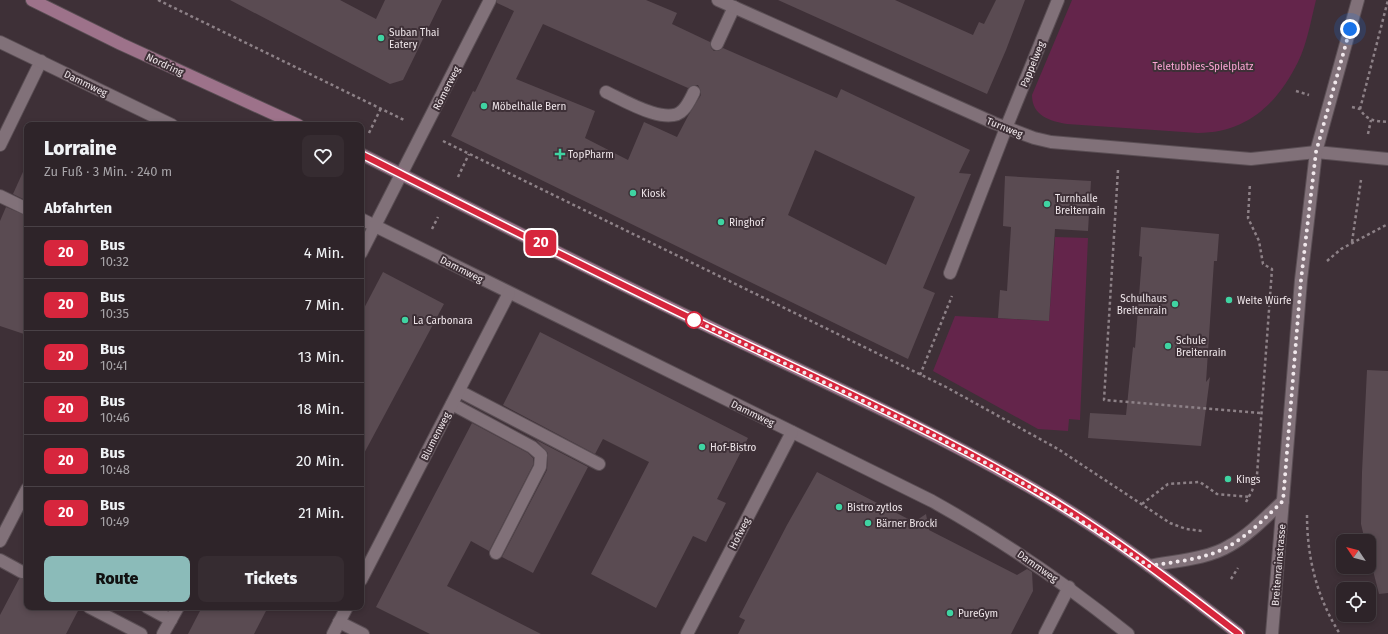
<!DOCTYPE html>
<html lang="de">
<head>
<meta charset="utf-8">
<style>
  :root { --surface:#2e2429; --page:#362c31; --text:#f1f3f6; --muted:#a7a4a8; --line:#494146; --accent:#8bbbb9 }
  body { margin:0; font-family:"Fira Sans",sans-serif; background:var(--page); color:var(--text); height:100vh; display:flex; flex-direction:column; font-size:15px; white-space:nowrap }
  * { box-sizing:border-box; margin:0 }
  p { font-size:13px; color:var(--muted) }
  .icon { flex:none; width:22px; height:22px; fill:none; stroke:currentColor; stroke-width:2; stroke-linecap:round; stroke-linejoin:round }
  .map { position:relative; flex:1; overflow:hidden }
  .details { position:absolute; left:24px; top:122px; width:340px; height:488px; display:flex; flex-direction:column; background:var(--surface); border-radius:8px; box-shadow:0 2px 6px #0003,0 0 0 1px var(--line) }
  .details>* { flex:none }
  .badge { padding:0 8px; border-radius:6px; font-size:14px; line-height:26px }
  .needle { width:26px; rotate:305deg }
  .buttons { position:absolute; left:1336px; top:534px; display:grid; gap:8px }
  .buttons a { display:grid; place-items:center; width:40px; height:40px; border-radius:8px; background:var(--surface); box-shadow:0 2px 6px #0003,0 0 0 1px var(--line); font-size:20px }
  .you { position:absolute; width:20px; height:20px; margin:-10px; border:3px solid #fff; border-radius:50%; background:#1a73e8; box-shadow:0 0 0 6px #1a73e833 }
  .map>.badge { position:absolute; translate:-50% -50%; box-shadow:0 0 0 2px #fff }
  h2 { padding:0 20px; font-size:15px; line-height:36px }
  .round { display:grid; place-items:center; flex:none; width:42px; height:42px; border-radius:8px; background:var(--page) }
  .head { display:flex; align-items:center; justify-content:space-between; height:68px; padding:0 20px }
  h1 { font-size:19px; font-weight:800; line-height:30px }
  .cta { display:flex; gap:8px; margin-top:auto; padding:8px 20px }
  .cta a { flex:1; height:46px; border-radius:8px; background:var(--accent); color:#111; font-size:16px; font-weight:800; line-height:46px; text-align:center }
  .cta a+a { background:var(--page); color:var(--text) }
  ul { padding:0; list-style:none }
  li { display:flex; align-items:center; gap:12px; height:52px; padding:0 20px; border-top:1px solid var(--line) }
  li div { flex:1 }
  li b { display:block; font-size:15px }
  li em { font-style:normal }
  li .badge { min-width:44px; font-weight:700; text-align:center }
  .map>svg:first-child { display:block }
  .green { fill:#64254b }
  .building { fill:#5a4b52; fill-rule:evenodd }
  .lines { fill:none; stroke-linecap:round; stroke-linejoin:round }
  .lane-casing { stroke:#5a4e54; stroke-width:14 }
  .street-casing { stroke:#5a4e54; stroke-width:14 }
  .secondary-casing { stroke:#5a4e54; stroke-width:14 }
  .path { stroke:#8d8187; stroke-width:2.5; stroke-dasharray:3 3; stroke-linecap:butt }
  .lane { stroke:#817179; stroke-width:12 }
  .street { stroke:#817179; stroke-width:12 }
  .secondary { stroke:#9d728a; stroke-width:12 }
  .line-casing { stroke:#fff; stroke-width:9 }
  .line { stroke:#d7263d; stroke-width:6 }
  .walk { stroke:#f0e7eb; stroke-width:4; stroke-dasharray:0 7.2 }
  .poi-dot { fill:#3fd4a2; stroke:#3e3037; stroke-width:1.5 }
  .stop-dot { fill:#fff; stroke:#d7263d; stroke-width:2 }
  .labels { text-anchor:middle; stroke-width:4; stroke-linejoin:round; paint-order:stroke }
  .poi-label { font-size:10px; fill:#f0e7eb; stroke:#3e3037; text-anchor:start }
  .street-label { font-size:10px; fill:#f0e7eb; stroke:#3e3037 }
  .park-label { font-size:10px; fill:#fda8d6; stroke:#3e3037 }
</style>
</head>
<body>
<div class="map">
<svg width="1388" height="634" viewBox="0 0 1388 634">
  <rect width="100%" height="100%" fill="#3e3037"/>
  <g class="green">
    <path d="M1072 0H1316C1311 20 1307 44 1298 62 1277 104 1247 133 1198 133L1067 124C1050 121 1032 116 1032 95Z"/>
    <polygon points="1055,237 1088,238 1080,420 1069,419 1068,431 1038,429 933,371 955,316 1049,321"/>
  </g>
  <g class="building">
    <polygon points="230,0 340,0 376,19 385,0 442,0 403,80 390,84"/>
    <path d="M497 0H646L677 13 672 24 710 42 711 48 714 51H718L723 48 837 98 841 89 970 150 959 173 971 174 923 288 935 293 908 359 451 136 473 91 475 92 514 11 497 3ZM543 24 688 88 693 85H698L701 91V95L688 116 677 137 644 122 628 160 585 138 595 111 516 79ZM815 150 915 197 886 265 788 215Z"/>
    <polygon points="778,0 895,0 973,35 979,22 984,24 996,0 1025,0 1006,50 987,94"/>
    <polygon points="27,163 27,201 13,194"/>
    <polygon points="1005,176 1091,181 1088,231 1055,229 1049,321 998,318 1000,290 1007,291 1011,227 1003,226"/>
    <polygon points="6,207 27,216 27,335 0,326 0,221"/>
    <polygon points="1141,227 1219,234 1217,261 1214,261 1206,382 1210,377 1201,446 1088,438 1090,413 1126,415 1133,347 1135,348 1142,257 1139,256"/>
    <polygon points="383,272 444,304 361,459 361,314"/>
    <polygon points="540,332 748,438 717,499 726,503 706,542 693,536 656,608 591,574 649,462 603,439 595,454 503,405"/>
    <polygon points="1367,370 1388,371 1388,593 1379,594 1369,555 1369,541 1365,541 1361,524 1362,472"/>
    <polygon points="496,419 588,467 533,573 502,557 547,470 548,453 536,440"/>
    <polygon points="472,423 528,453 533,458 533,465 489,551 471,541 447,586 541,634 430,634 376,607"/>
    <polygon points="817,472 914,522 926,514 929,530 1017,575 1027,569 1032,572 1033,591 1011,634 738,634 745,620 739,617 787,525"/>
    <polygon points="27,577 27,607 80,607 66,634 0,634 0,615 19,579"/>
    <polygon points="202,607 268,607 254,634 188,634"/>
  </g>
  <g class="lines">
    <g class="lane-casing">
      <g id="lane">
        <polyline points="717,44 734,7"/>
        <path d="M606 92C623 100 668 127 683 110 688 105 691 98 694 92"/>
        <polyline points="0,145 41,61"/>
        <polyline points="0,196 27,209"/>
        <polyline points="950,273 1006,128"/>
        <polyline points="459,391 599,464"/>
        <polyline points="452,404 532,447 541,455 540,467 496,553"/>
        <polyline points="0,541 27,489"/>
        <polyline points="0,560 22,572"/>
        <polyline points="89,607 141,634"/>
        <polyline points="147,607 171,620"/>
      </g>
    </g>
    <g class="street-casing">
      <g id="street">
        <polyline points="718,0 994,123 1034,138 1051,142 1251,159 1316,152 1388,159"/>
        <polyline points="0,42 172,125"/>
        <polyline points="1006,128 1058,0"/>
        <path d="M361 219 932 501C1002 540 1066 584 1128 634"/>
        <polyline points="361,253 490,0"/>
        <path d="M1149 566C1173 561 1208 559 1229 546 1249 535 1266 517 1283 501"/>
        <polyline points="361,580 509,293"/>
        <polyline points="339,622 363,634"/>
        <polyline points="163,634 178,607"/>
        <polyline points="333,634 347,607"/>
        <polyline points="687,634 792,432"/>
        <polyline points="1045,634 1069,587"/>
        <polyline points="1272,634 1301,280 1316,152 1358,0"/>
      </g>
    </g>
    <g class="secondary-casing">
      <g id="secondary">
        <polyline points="32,0 121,44 298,125"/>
        <path d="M361 154C472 210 583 266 695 320 808 375 924 426 1033 489 1106 531 1173 583 1239 634"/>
      </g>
    </g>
    <g class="path">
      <polyline points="158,0 404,120"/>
      <polyline points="1296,91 1309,95"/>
      <path d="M1352 107 1360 109C1367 121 1375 121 1388 122"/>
      <polyline points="1360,109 1388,0"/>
      <polyline points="369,133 381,108"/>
      <polyline points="1368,134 1371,120"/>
      <polyline points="443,141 946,387 1058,449 1170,523 1186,529 1202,531"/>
      <polyline points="1118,170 1104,400 1261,413"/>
      <polyline points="458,177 469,154"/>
      <polyline points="432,229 438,217"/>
      <polyline points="1352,242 1361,180"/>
      <polyline points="1327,261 1341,249 1388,224"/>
      <polyline points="920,375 952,296"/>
      <polyline points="1246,502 1252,491 1257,475 1272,269 1263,264 1259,241 1248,218 1250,183"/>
      <polyline points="1142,504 1168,484 1200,482 1217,494 1250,497"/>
      <path d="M1307 515C1307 558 1317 598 1340 634"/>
      <polyline points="1231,579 1238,568"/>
    </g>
    <use href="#lane" class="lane"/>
    <use href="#street" class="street"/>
    <use href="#secondary" class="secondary"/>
  </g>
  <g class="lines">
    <g class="line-casing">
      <path id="line" d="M361 154C476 212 592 271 709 327 818 379 929 428 1033 489 1106 531 1173 583 1239 634"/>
    </g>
    <use href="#line" class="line"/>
    <path class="walk" d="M694 320 924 430 986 463 1035 490 1149 566C1173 562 1208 559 1229 546 1249 535 1266 517 1283 501L1301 280 1316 152 1350 29"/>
  </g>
  <g class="poi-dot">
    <circle cx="381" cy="38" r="4"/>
    <circle cx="484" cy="106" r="4"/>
    <path d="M558 148h4v4h4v4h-4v4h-4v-4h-4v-4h4z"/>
    <circle cx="633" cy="193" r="4"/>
    <circle cx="1047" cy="204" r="4"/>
    <circle cx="721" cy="222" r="4"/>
    <circle cx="1229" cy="300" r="4"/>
    <circle cx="1175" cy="304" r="4"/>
    <circle cx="405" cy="320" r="4"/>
    <circle cx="1168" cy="346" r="4"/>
    <circle cx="702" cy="447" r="4"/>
    <circle cx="1228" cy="479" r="4"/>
    <circle cx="839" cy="507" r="4"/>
    <circle cx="868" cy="523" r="4"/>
    <circle cx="950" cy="613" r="4"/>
  </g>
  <circle class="stop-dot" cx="694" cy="320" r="8"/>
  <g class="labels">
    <g class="poi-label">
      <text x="389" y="36">Suban Thai<tspan x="389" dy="12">Eatery</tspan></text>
      <text x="492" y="110">Möbelhalle Bern</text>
      <text x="568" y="158">TopPharm</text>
      <text x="641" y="197">Kiosk</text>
      <text x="1055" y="202">Turnhalle<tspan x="1055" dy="12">Breitenrain</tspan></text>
      <text x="729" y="226">Ringhof</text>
      <text x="1167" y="302" text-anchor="end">Schulhaus<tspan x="1167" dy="12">Breitenrain</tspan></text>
      <text x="1237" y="304">Weite Würfe</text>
      <text x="413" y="324">La Carbonara</text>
      <text x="1176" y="344">Schule<tspan x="1176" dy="12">Breitenrain</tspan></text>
      <text x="710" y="451">Hof-Bistro</text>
      <text x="1236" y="483">Kings</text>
      <text x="847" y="511">Bistro zytlos</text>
      <text x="876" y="527">Bärner Brocki</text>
      <text x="958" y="617">PureGym</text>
    </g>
    <g class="street-label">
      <text transform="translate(165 64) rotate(25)" y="4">Nordring</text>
      <text transform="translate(1032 64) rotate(-68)" y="4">Pappelweg</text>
      <text transform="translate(86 83) rotate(26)" y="4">Dammweg</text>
      <text transform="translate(446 88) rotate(-63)" y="4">Römerweg</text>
      <text transform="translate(1005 127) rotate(22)" y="4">Turnweg</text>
      <text transform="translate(462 269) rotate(27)" y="4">Dammweg</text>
      <text transform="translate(753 413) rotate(26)" y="4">Dammweg</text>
      <text transform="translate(435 436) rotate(-63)" y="4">Blumenweg</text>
      <text transform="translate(739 533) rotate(-63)" y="4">Hofweg</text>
      <text transform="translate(1278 565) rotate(-85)" y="4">Breitenrainstrasse</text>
      <text transform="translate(1038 566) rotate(35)" y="4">Dammweg</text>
    </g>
    <g class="park-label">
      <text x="1203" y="70">Teletubbies-Spielplatz</text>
    </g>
  </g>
</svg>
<div class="buttons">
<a><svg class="needle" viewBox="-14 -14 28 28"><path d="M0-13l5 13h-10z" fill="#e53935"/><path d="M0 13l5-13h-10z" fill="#a7a4a8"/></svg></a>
<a><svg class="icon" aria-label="locate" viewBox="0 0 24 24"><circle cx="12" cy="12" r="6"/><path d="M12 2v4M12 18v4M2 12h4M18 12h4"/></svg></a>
</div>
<div class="you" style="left:1350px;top:29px"></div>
<b class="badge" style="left:541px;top:243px;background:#d7263d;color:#fff">20</b>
<section class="details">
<div class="head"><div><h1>Lorraine</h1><p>Zu Fuß · 3 Min. · 240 m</p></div><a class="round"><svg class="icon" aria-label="heart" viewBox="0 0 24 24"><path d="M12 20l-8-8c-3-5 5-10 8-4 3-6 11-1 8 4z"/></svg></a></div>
<h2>Abfahrten</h2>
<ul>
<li><span class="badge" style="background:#d7263d;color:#fff">20</span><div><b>Bus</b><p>10:32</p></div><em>4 Min.</em></li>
<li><span class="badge" style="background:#d7263d;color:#fff">20</span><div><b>Bus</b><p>10:35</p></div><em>7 Min.</em></li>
<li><span class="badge" style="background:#d7263d;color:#fff">20</span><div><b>Bus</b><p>10:41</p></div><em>13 Min.</em></li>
<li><span class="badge" style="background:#d7263d;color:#fff">20</span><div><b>Bus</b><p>10:46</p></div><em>18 Min.</em></li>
<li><span class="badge" style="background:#d7263d;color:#fff">20</span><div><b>Bus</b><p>10:48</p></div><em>20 Min.</em></li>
<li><span class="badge" style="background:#d7263d;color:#fff">20</span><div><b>Bus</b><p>10:49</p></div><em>21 Min.</em></li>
</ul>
<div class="cta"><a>Route</a><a>Tickets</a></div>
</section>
</div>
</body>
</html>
